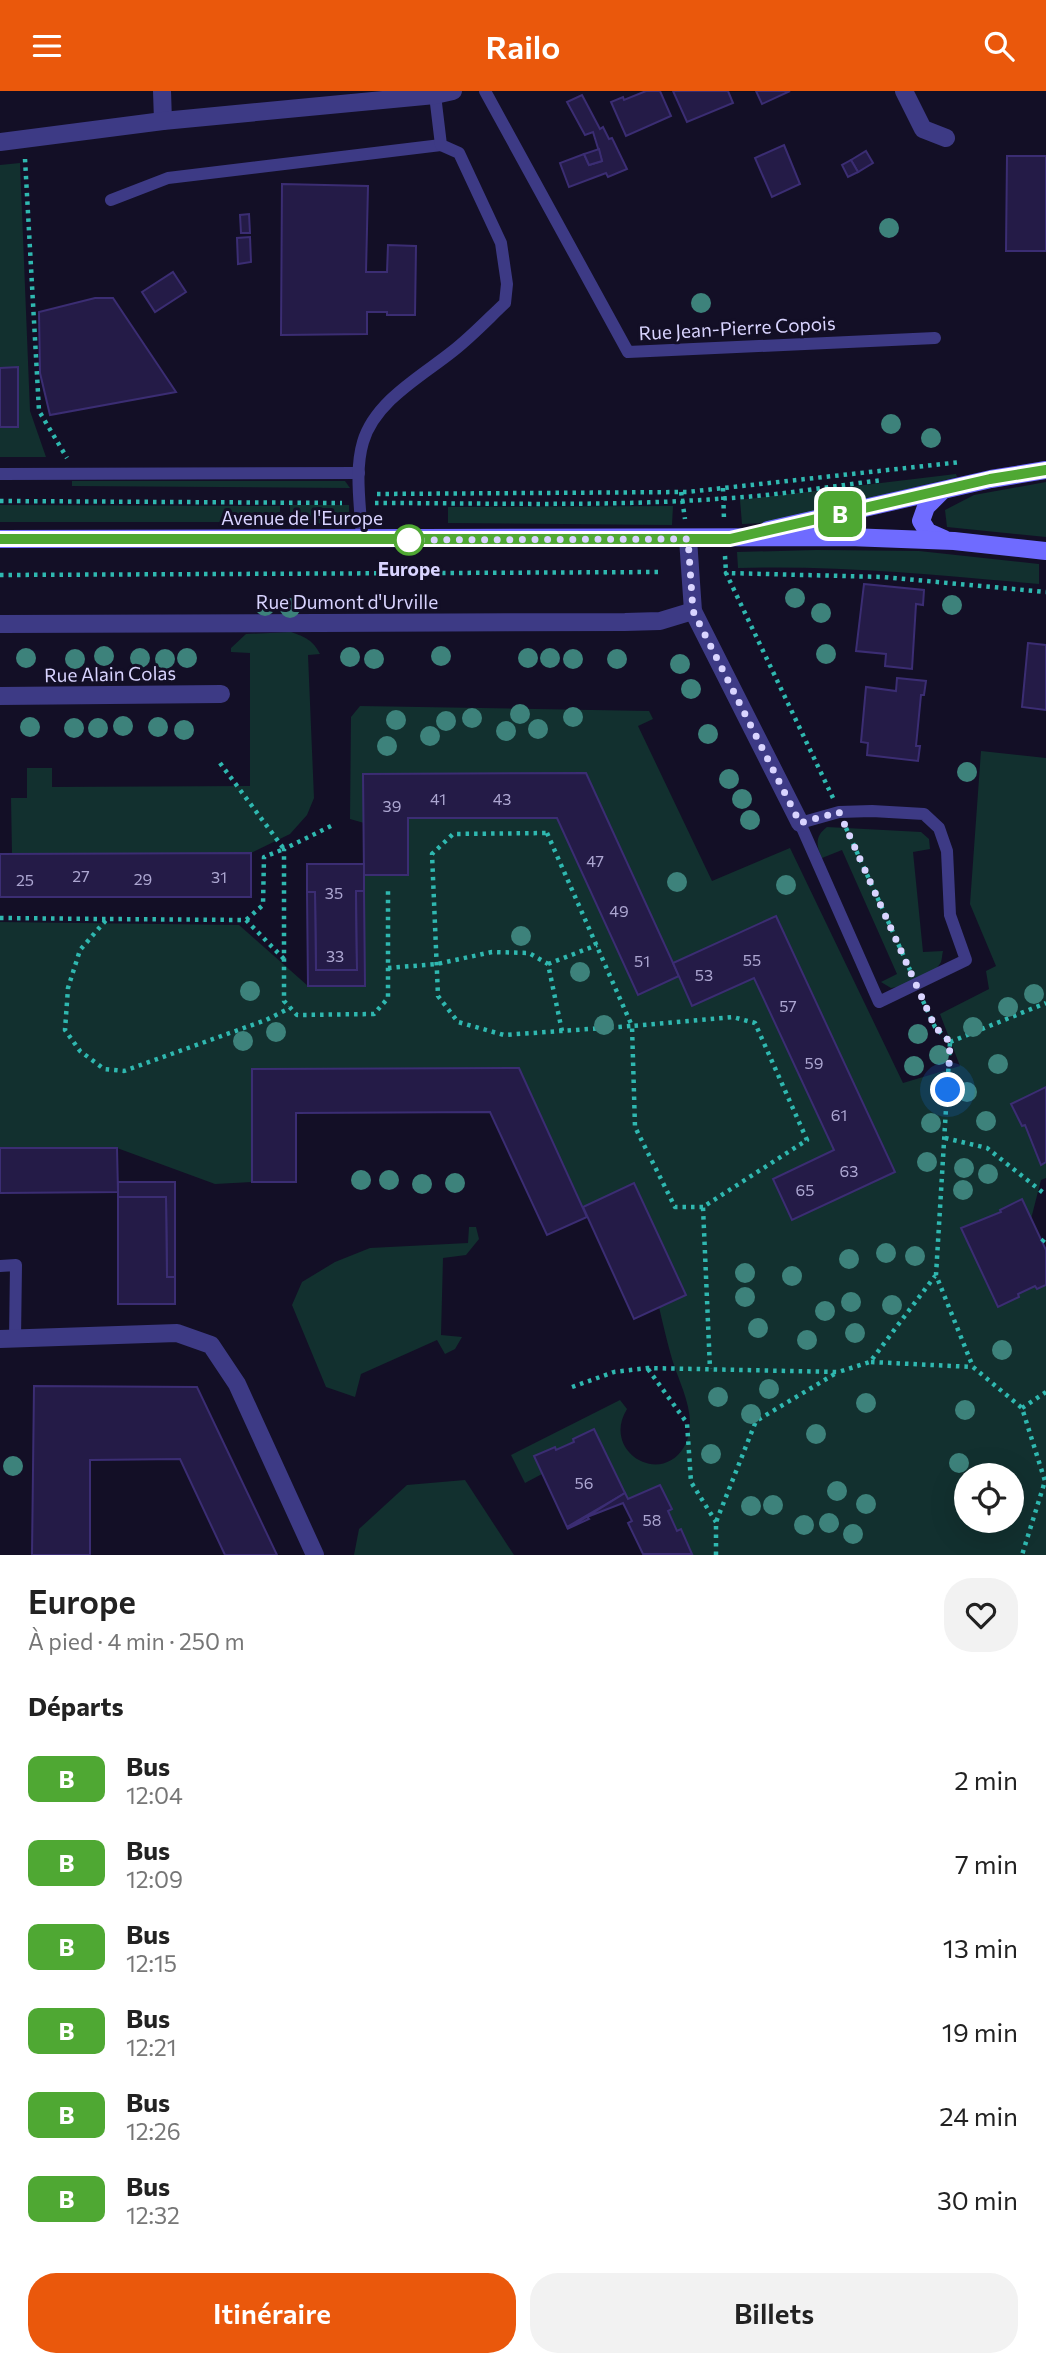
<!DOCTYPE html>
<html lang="fr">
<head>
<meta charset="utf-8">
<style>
  :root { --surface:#fff; --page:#f2f2f2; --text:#222; --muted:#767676; --accent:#ea580c }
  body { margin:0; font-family:Commissioner,sans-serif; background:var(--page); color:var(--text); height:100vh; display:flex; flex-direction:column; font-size:26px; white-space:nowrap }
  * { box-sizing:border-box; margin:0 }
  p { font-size:23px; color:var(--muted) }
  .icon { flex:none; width:38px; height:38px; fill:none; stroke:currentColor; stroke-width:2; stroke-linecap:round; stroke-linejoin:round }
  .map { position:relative; height:1464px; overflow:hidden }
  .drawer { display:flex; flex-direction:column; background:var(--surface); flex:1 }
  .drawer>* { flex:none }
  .badge { padding:0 14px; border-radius:10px; font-size:24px; line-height:46px }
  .controls { position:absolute; left:954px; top:1372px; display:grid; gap:14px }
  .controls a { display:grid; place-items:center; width:70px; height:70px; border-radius:50%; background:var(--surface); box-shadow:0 7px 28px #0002; font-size:35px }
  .you { position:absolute; width:35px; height:35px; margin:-18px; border:5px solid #fff; border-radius:50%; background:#1a73e8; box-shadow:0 0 0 10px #1a73e833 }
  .map>.badge { position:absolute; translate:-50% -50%; box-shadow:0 0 0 4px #fff }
  h2 { padding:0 28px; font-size:26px; line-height:63px }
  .round { display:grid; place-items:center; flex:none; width:74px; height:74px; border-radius:28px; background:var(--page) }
  .overview { display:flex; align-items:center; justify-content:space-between; height:119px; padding:0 28px }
  h1 { font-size:33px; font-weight:600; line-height:52px }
  .primary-button { display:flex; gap:14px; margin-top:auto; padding:14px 28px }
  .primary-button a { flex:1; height:80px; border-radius:28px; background:var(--accent); color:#fff; font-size:28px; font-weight:600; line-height:80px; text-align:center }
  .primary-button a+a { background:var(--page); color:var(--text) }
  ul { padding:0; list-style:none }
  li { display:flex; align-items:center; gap:21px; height:84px; padding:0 28px }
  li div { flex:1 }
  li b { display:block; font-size:26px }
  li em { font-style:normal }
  li .badge { min-width:77px; font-weight:700; text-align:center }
  header { display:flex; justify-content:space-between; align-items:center; height:91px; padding:0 28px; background:var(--accent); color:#fff; font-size:32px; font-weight:600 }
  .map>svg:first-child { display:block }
  .green { fill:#12302f; fill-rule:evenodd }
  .building { fill:#241b47; stroke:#3b2d73; stroke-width:2 }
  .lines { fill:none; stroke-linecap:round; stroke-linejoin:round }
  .path { stroke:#2fb8b0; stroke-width:4.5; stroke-dasharray:3.5 5; stroke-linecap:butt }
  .lane { stroke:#3d3a85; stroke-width:12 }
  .street { stroke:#3d3a85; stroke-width:18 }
  .secondary { stroke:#6f6bff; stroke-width:18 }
  .tree { fill:#3d827b }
  .line-casing { stroke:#fff; stroke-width:16 }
  .line { stroke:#4fa833; stroke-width:10 }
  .walk { stroke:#d9d4ff; stroke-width:7; stroke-dasharray:0 12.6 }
  .stop-dot { fill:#fff; stroke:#4fa833; stroke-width:3.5 }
  .labels { text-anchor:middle; stroke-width:6; stroke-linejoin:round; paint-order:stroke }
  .number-label { font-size:16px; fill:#aca6d1 }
  .street-label { font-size:19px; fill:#d9d4ff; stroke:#130f26 }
  .stop-label { font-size:19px; font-weight:bold; fill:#d9d4ff; stroke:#130f26 }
</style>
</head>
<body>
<header><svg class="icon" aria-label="menu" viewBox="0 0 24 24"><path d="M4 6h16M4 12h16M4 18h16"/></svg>Railo<svg class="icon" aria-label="search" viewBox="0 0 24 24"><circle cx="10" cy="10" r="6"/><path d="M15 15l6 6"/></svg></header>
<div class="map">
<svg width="1046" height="1464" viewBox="0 0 1046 1464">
  <rect width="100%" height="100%" fill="#130f26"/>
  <g class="green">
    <polygon points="20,72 30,320 46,366 0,366 0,336 18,336 18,277 0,277 0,74"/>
    <polygon points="956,383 957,386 766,432 742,433 740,409"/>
    <polygon points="72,390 345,390 350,397 72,395"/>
    <polygon points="1046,391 1046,446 947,436 945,419 974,404"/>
    <polygon points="0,414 280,415 280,431 0,431"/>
    <polygon points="290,414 349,414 349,433 290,432"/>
    <polygon points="673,415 672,434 448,432 448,416"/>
    <path d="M817 459 919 460 1039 473V493C938 484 838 474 738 477L737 461Z"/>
    <path d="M291 541C305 546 313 549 320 563L308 564 314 707 307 724 290 743 251 762 12 763 11 707H27V677H52V696L250 695V562L231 561V557L246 543Z"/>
    <path d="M360 615 649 620 653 628 638 635 712 790 790 757 903 992 960 975 940 923 989 898 986 880 996 875 970 813 981 660 1046 667V996L1011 1013 1022 1035 1025 1034 1041 1073 1046 1071V1087L1041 1089 1031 1128 1046 1159V1464H689L692 1462 681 1438 677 1440 668 1420 672 1418 660 1394 628 1408 594 1338 573 1348 574 1351 556 1359 554 1356 534 1365 542 1383 525 1392 511 1364 620 1309 627 1318C601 1360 660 1396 684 1356 700 1328 680 1295 672 1268 667 1251 663 1233 659 1216L685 1204 635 1093 583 1116 518 977 253 978 252 1091 215 1093 117 1057H0V831L239 834 308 895H364V784H408V727H557L679 885 692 915 754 887 834 1059 773 1088 792 1129 895 1081 776 825 673 872 586 682 364 683V732L350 728 351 626ZM966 1384H1012V1430H966Z"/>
    <path d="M827 736 921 741 929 748 930 758 913 761 923 861 943 860C942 864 942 868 941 871 934 885 905 895 891 897L881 891 897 883 842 759 822 767C816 754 815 745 827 736Z"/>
    <polygon points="469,1136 476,1136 479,1148 466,1164 443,1167 441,1244 462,1246 455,1258 445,1263 437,1249 361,1283 355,1306 326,1296 292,1214 302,1191 335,1171 370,1157 468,1152"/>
    <polygon points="465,1389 514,1464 354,1464 359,1438 407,1394"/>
  </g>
  <g class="building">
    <polygon points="646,0 660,0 671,25 626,45 611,11 623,6 624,9"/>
    <polygon points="673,0 728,0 733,12 687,31"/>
    <polygon points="756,0 790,0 762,13"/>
    <polygon points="582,4 600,38 603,36 609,48 612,47 627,78 608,86 606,82 569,96 560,72 584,63 589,74 602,70 593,41 585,44 567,11"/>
    <polygon points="784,54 800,93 772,106 755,67"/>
    <polygon points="599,58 602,70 589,74 584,63"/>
    <polygon points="866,60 873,72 858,81 851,69"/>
    <polygon points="1007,65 1046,65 1046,160 1006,160"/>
    <polygon points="851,69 858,81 848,86 842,74"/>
    <polygon points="282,93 368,95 366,181 387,181 388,154 416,155 415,224 387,224 387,221 367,221 367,243 281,244"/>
    <polygon points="249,123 250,142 241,142 240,124"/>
    <polygon points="250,146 251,171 238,173 237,147"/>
    <polygon points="173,181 186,201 155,221 142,201"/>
    <polygon points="95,207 113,207 176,301 50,324 40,282 39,221"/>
    <polygon points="18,276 18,336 0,336 0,277"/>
    <polygon points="864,493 924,499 923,514 916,513 912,578 885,575 886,563 856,560"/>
    <polygon points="1028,552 1046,554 1046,619 1022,616"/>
    <polygon points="897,587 926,590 924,604 921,604 916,655 920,655 918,670 867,664 868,652 861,651 866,596 896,600"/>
    <polygon points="586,682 679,885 638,904 557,727 408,727 408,784 364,784 363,683"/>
    <polygon points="251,762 251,806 0,806 0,763"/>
    <polygon points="307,773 364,773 364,800 356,800 357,879 316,879 315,801 307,801"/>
    <polygon points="356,800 364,800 365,895 308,895 307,801 315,801 316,879 357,879"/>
    <polygon points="776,825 895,1081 792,1129 773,1088 834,1059 754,887 692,915 673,872"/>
    <polygon points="519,977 587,1126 547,1144 490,1021 296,1022 296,1091 252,1091 252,978"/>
    <polygon points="1046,996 1046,1071 1041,1074 1025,1034 1022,1035 1011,1013"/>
    <polygon points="0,1057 117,1057 118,1101 0,1102"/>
    <polygon points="118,1091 175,1091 175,1186 167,1186 166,1106 118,1106"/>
    <polygon points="634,1092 686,1204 634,1228 583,1116"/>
    <polygon points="118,1106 166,1106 167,1186 175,1186 175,1213 118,1213"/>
    <polygon points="1022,1108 1046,1159 1046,1194 1037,1198 1035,1195 1018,1203 1019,1206 998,1216 961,1137 1001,1121 1000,1119"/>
    <polygon points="34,1295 197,1296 277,1464 225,1464 180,1368 90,1369 90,1464 32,1464"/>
    <polygon points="594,1338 625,1402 567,1436 534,1365 555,1356 556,1359 574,1351 573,1348"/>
    <polygon points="660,1394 672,1418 668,1420 677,1440 681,1438 692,1463 643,1463 628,1432 632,1430 623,1412 587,1426 589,1428 567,1438 625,1402 628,1408"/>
  </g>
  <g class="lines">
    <g class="path">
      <polyline points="25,68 39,320 67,367"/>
      <polyline points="723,397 724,429"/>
      <polyline points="681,401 685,428"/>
      <polyline points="377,403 687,401 961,371"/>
      <polyline points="0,410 342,412"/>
      <path d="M375 412C493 412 612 416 730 407 781 404 832 395 883 389"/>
      <polyline points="725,465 726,482"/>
      <polyline points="0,484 663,481"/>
      <polyline points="220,672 284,758 264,766 263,814 246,829"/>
      <polyline points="833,707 726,482 883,486 1046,501"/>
      <polyline points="331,735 284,758 284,910 297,924 374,923 388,907 388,799"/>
      <polyline points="846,737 910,879"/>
      <polygon points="547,742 632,935 504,944 458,931 438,905 432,763 453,743"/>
      <polyline points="0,827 106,828"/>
      <polyline points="284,868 246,829 107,828 80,859 68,897 65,939 80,960 104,978 124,980 266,929 290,917"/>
      <polyline points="548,873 597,854"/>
      <polyline points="388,877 437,873 492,861 529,862 548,873 562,940"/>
      <polyline points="923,910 935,936 950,951 936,1184 973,1276 1022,1317 1045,1390 1022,1464"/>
      <polyline points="950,951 1046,912"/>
      <polyline points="945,1047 987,1057 1046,1104"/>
      <polyline points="703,1116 675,1116 635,1036 632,935 733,926 755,932 807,1049 703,1116 710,1278"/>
      <polyline points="1042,1151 1046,1146"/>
      <polyline points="871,1271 973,1276"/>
      <polyline points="648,1278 687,1332 691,1391 716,1431"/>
      <polyline points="572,1296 614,1281 648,1277 838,1281 870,1271 935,1185"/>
      <polyline points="1022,1317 1046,1301"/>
      <polyline points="716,1464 716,1431 756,1330 838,1281"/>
    </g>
    <g class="lane">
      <polyline points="485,0 628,261 935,247"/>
      <polyline points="111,109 168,87 441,54"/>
      <polyline points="0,383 359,382"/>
      <path d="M362 449C361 418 354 381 363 351 375 310 422 285 453 260 471 246 488 228 505 212L507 193 501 152 459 62 441 54 435 4"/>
      <polygon points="872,720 924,723 939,737 947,760 950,824 966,869 879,911 800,732 839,721"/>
      <polyline points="0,1175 16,1174 15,1248"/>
    </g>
    <g class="street">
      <polyline points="162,0 163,30"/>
      <polyline points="904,0 923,38 946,47"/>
      <polyline points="0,51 163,30 435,4 453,0"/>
      <polyline points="688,448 693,520 800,732"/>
      <polyline points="0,533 625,531 660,530 693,520"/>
      <polyline points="0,605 221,603"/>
      <polyline points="0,1248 177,1242 211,1254 237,1293 315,1464"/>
    </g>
    <g class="secondary">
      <polyline points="941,401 926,416 921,430 928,441 944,448"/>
      <polyline points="768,439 991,388 1046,379"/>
      <polyline points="0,448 849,446 954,450 1046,460"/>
    </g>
  </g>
  <g class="tree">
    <circle cx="889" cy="137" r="10"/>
    <circle cx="701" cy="212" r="10"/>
    <circle cx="891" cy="333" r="10"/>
    <circle cx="931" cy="347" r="10"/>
    <circle cx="795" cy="507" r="10"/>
    <circle cx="952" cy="514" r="10"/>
    <circle cx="265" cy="515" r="10"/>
    <circle cx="290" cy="517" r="10"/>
    <circle cx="821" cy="522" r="10"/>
    <circle cx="826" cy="563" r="10"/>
    <circle cx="104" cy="565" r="10"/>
    <circle cx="441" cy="565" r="10"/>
    <circle cx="350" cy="566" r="10"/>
    <circle cx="26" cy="567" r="10"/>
    <circle cx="140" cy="567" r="10"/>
    <circle cx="187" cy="567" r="10"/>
    <circle cx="528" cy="567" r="10"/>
    <circle cx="550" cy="567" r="10"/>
    <circle cx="75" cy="568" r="10"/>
    <circle cx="165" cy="568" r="10"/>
    <circle cx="374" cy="568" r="10"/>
    <circle cx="573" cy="568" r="10"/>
    <circle cx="617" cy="568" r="10"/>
    <circle cx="680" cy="573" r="10"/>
    <circle cx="691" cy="598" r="10"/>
    <circle cx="520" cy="623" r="10"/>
    <circle cx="573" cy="626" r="10"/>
    <circle cx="472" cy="627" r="10"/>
    <circle cx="396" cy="629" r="10"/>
    <circle cx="446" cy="630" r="10"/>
    <circle cx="123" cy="635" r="10"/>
    <circle cx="30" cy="636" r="10"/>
    <circle cx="158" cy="636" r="10"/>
    <circle cx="74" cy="637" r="10"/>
    <circle cx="98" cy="637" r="10"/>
    <circle cx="538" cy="638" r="10"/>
    <circle cx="184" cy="639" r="10"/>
    <circle cx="506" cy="640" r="10"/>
    <circle cx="708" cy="643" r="10"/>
    <circle cx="430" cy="645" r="10"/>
    <circle cx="387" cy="655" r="10"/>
    <circle cx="967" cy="681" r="10"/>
    <circle cx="729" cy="688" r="10"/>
    <circle cx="742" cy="708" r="10"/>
    <circle cx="750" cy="729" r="10"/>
    <circle cx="677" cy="791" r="10"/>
    <circle cx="786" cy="794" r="10"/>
    <circle cx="521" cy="845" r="10"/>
    <circle cx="580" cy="881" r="10"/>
    <circle cx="250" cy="900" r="10"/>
    <circle cx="1034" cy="903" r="10"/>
    <circle cx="1008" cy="916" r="10"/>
    <circle cx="604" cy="934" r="10"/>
    <circle cx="973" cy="936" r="10"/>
    <circle cx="276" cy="941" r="10"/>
    <circle cx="918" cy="943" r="10"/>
    <circle cx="243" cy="950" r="10"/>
    <circle cx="939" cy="964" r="10"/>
    <circle cx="998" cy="973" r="10"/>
    <circle cx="914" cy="975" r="10"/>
    <circle cx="967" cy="1001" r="10"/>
    <circle cx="986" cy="1030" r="10"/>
    <circle cx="931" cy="1032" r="10"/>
    <circle cx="927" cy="1071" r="10"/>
    <circle cx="964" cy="1077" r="10"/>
    <circle cx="988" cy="1083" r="10"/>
    <circle cx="361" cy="1089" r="10"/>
    <circle cx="389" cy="1089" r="10"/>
    <circle cx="455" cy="1092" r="10"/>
    <circle cx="422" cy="1093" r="10"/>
    <circle cx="963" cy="1099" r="10"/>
    <circle cx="886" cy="1162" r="10"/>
    <circle cx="915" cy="1165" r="10"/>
    <circle cx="849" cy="1168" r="10"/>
    <circle cx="745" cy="1182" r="10"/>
    <circle cx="792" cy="1185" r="10"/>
    <circle cx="745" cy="1206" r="10"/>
    <circle cx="851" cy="1211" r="10"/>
    <circle cx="892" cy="1214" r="10"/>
    <circle cx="825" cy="1220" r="10"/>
    <circle cx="758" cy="1237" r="10"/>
    <circle cx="855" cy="1242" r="10"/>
    <circle cx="807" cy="1249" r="10"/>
    <circle cx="1002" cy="1259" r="10"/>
    <circle cx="769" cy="1298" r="10"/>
    <circle cx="718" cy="1306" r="10"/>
    <circle cx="866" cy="1312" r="10"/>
    <circle cx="965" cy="1319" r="10"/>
    <circle cx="751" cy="1323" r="10"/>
    <circle cx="816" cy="1343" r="10"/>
    <circle cx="711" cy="1363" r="10"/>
    <circle cx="959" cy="1372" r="10"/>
    <circle cx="13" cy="1375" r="10"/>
    <circle cx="837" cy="1400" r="10"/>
    <circle cx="866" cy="1413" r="10"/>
    <circle cx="773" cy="1414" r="10"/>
    <circle cx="751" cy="1415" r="10"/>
    <circle cx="829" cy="1432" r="10"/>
    <circle cx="804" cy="1434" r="10"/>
    <circle cx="853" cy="1443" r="10"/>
  </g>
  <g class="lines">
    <g class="line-casing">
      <polyline id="line" points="0,448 730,448 990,388 1046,379"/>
    </g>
    <use href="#line" class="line"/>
    <polyline class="walk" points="409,449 688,448 693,520 800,732 839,721 935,936 950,951 948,999"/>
  </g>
  <circle class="stop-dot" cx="409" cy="449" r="14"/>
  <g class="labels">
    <g class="number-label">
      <text x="438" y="714">41</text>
      <text x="502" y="714">43</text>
      <text x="392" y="721">39</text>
      <text x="595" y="776">47</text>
      <text x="81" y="791">27</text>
      <text x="219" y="792">31</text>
      <text x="143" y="794">29</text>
      <text x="25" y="795">25</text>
      <text x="334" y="808">35</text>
      <text x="619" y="826">49</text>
      <text x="335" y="871">33</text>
      <text x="752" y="875">55</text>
      <text x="642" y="876">51</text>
      <text x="704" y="890">53</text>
      <text x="788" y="921">57</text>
      <text x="814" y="978">59</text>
      <text x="839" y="1030">61</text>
      <text x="849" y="1086">63</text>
      <text x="805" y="1105">65</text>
      <text x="584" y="1398">56</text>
      <text x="652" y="1435">58</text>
    </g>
    <g class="street-label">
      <text transform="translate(737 237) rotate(-3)" y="7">Rue Jean-Pierre Copois</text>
      <text x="302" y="434">Avenue de l'Europe</text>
      <text x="347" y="518">Rue Dumont d'Urville</text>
      <text transform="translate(110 583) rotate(-1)" y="7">Rue Alain Colas</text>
    </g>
    <g class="stop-label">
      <text x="409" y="485">Europe</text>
    </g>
  </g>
</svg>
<div class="controls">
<a><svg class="icon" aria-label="locate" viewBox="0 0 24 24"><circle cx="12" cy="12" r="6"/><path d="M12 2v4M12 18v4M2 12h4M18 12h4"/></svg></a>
</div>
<div class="you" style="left:948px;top:999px"></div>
<b class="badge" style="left:840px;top:423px;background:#4fa833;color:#fff">B</b>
</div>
<section class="drawer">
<div class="overview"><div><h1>Europe</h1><p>À pied · 4 min · 250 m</p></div><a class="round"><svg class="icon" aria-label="heart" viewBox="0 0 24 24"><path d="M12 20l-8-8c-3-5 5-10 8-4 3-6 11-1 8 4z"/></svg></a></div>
<h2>Départs</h2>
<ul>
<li><span class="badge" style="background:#4fa833;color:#fff">B</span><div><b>Bus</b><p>12:04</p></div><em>2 min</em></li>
<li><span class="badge" style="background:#4fa833;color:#fff">B</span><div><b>Bus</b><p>12:09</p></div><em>7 min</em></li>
<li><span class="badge" style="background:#4fa833;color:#fff">B</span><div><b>Bus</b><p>12:15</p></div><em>13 min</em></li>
<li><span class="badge" style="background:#4fa833;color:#fff">B</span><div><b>Bus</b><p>12:21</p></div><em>19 min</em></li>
<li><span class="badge" style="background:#4fa833;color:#fff">B</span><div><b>Bus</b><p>12:26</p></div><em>24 min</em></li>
<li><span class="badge" style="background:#4fa833;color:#fff">B</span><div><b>Bus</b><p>12:32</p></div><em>30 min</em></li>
</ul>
<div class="primary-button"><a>Itinéraire</a><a>Billets</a></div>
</section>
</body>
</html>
